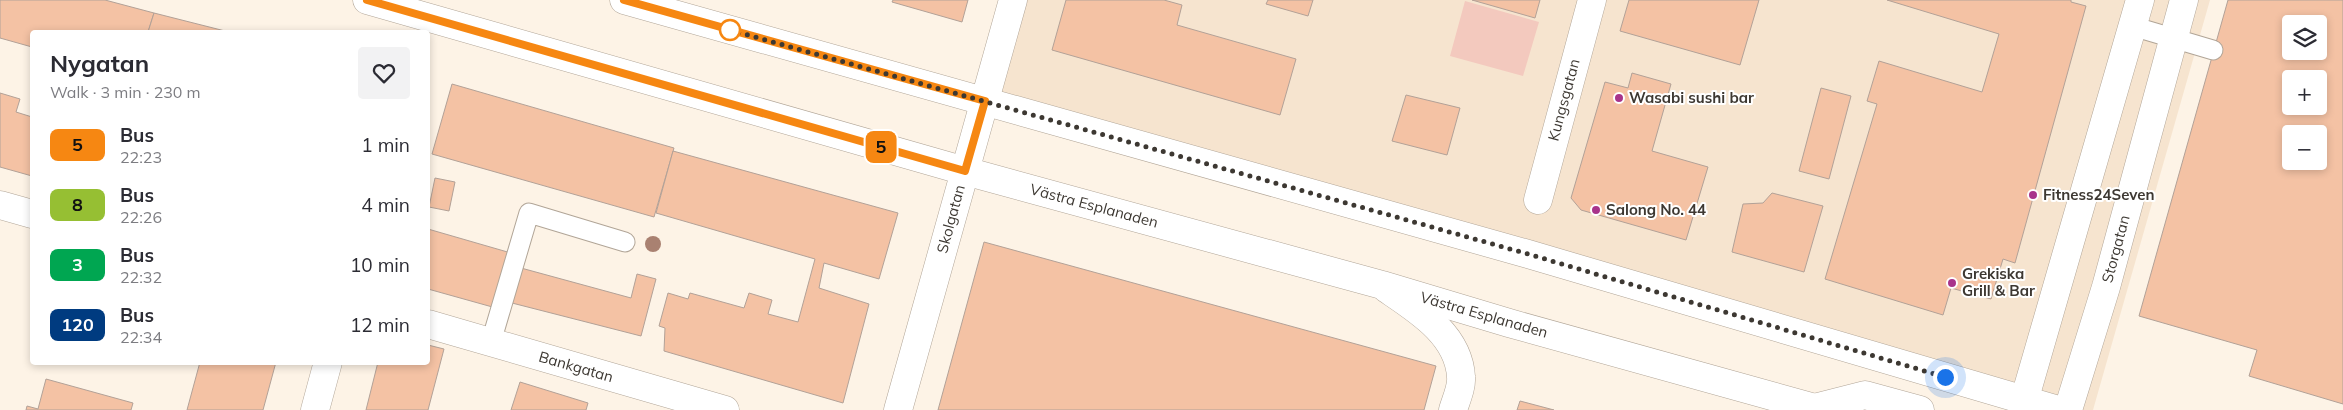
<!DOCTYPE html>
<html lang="en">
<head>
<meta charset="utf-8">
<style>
  :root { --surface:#fff; --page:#f2f2f3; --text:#2b2b33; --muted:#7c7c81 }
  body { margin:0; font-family:Mulish,sans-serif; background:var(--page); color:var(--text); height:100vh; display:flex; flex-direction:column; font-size:19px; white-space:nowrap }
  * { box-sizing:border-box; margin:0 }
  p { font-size:16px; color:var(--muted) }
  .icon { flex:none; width:28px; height:28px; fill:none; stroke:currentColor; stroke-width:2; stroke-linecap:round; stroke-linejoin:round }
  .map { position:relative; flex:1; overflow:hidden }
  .drawer { position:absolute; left:30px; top:30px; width:400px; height:335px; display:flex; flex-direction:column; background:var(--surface); border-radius:5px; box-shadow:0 2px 8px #0003 }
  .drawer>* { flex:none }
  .badge { padding:0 10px; border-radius:8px; font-size:18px; line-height:32px }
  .fabs { position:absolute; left:2282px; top:15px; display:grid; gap:10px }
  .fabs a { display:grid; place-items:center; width:45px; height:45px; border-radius:5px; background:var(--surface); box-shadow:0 2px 8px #0003; font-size:25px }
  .you { position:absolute; width:25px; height:25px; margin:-12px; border:4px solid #fff; border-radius:50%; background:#1a73e8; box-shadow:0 0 0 8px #1a73e833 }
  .map>.badge { position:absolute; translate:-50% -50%; box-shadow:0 0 0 2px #fff }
  .round { display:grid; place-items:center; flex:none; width:52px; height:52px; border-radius:5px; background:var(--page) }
  .summary { display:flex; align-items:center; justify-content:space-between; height:85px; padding:0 20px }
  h1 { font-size:24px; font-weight:700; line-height:38px }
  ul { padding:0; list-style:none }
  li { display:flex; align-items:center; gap:15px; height:60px; padding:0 20px }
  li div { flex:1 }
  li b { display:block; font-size:19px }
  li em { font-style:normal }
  li .badge { min-width:55px; font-weight:700; text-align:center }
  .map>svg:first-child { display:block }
  .built { fill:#f6e4cf }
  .green { fill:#f3c9be }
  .building { fill:#f4c2a4; stroke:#b2a197; fill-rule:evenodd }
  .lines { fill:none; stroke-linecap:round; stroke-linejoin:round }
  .service-casing { stroke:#b1a597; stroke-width:21 }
  .pedestrian-casing { stroke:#b1a597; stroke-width:29 }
  .minor-casing { stroke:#b1a597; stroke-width:29 }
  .secondary-casing { stroke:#b1a597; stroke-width:29 }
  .service { stroke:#fff; stroke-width:19 }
  .pedestrian { stroke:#fff; stroke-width:28 }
  .minor { stroke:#fff; stroke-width:28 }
  .secondary { stroke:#fff; stroke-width:28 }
  .tree { fill:#a98171 }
  .line-casing { stroke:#fff; stroke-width:11 }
  .line { stroke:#f68712; stroke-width:8 }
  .walk { stroke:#3d3832; stroke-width:5; stroke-dasharray:0 9 }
  .stop-dot { fill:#fff; stroke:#f68712; stroke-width:2.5 }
  .poi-dot { fill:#a8338b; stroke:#fff; stroke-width:2 }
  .labels { text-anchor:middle; stroke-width:4; stroke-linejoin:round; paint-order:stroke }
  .poi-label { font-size:15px; font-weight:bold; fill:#3d3832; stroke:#fff; text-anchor:start }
  .street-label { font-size:15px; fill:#3d3832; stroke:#fff }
</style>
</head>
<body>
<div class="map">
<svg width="2343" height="410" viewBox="0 0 2343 410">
  <rect width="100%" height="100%" fill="#fdf3e6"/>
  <polygon class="built" points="1013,0 2210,0 2093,410 2078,410 985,101"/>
  <polygon class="green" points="1465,1 1539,22 1523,76 1450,56"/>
  <g class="building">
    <polygon points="0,0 105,0 154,13 148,32 32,32 32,47 0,38"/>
    <polygon points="893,0 968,0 962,22 892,2"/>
    <polygon points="1066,0 1164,0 1182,5 1177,25 1296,59 1280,115 1052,50"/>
    <polygon points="1268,0 1313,0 1308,16 1266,4"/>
    <polygon points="1472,0 1540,0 1535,18"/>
    <polygon points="1629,0 1759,0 1740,65 1620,31"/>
    <polygon points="1887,0 2071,0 2071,2 2086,6 2015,263 2003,259 1991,299 1951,288 1943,315 1825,279 1877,104 1867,101 1879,61 1982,92 1999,34"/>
    <path d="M2228 0H2343V404L2249 376 2257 350 2139 316ZM2291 24H2319V51H2291ZM2291 79H2319V106H2291ZM2291 134H2319V161H2291Z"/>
    <polygon points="154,13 229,32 148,32"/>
    <polygon points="1632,73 1671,84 1652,151 1708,167 1686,240 1581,210 1571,198 1605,82 1628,88"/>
    <polygon points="452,84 674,148 654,217 432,154"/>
    <polygon points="1821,88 1851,96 1829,179 1799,171"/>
    <polygon points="0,93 20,99 16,112 32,117 32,176 0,167"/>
    <polygon points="1406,95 1460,108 1447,155 1392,141"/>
    <polygon points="673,151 898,213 879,279 824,263 819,288 869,304 843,403 664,351 665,328 659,326 668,293 688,299 690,293 744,308 749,293 772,300 768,314 798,322 815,259 656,213"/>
    <polygon points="435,178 455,182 449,211 429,207"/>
    <polygon points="1772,193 1823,206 1804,272 1732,252 1743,204 1763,203"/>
    <polygon points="428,229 511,253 496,308 428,289"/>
    <polygon points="984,242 1436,366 1424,410 938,410"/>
    <polygon points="521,268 631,298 637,274 656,279 641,336 512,303"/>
    <polygon points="428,345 444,349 428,410 366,410 378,362 428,362"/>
    <polygon points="200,362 276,362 263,410 187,410"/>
    <polygon points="46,379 133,403 131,410 26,410 27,406 38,409"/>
    <polygon points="520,382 588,403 586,410 511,410"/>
    <polygon points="1520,401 1554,410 1517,410"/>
  </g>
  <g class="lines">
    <g class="service-casing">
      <g id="service">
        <polyline points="2132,26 2213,50"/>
        <polyline points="491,342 529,213 625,242"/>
      </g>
    </g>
    <g class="pedestrian-casing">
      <polyline id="pedestrian" points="1538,200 1592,0"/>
    </g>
    <g class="minor-casing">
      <g id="minor">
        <polyline points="0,205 32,214"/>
        <path d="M1387 289C1418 310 1459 335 1461 377 1462 387 1456 400 1453 410"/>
        <polyline points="428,324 725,410"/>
        <polyline points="2024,401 2140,0"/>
        <polyline points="315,410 328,362"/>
        <polyline points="898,410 1013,0"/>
        <polyline points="2068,410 2106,287 2184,0"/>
      </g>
    </g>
    <g class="secondary-casing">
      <g id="secondary">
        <polyline points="367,0 965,171 1382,285 1509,323 1822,410"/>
        <polyline points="624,0 1528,254 2058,410"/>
        <polyline points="1814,408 1865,395 1920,410"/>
      </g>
    </g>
    <use href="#service" class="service"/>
    <use href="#pedestrian" class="pedestrian"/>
    <use href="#minor" class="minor"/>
    <use href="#secondary" class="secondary"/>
  </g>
  <circle class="tree" cx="653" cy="244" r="8"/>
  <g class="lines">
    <g class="line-casing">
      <polyline id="line" points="367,0 965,171 985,101 624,0"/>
    </g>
    <use href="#line" class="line"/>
    <polyline class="walk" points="730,30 1528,254 1945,377"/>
  </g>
  <circle class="stop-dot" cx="730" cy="30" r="10"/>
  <g class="poi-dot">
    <circle cx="1619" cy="98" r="5"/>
    <circle cx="2033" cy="195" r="5"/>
    <circle cx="1596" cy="210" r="5"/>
    <circle cx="1952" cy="283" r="5"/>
  </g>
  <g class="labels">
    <g class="poi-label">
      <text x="1629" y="103">Wasabi sushi bar</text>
      <text x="2043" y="200">Fitness24Seven</text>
      <text x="1606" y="215">Salong No. 44</text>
      <text x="1962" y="279">Grekiska<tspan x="1962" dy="17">Grill &amp; Bar</tspan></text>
    </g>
    <g class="street-label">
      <text transform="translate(1564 100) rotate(-75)" y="5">Kungsgatan</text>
      <text transform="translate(1094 206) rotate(15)" y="5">Västra Esplanaden</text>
      <text transform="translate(951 219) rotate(-75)" y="5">Skolgatan</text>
      <text transform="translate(2116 249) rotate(-75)" y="5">Storgatan</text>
      <text transform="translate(1484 315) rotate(16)" y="5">Västra Esplanaden</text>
      <text transform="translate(576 367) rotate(16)" y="5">Bankgatan</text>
    </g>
  </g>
</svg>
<div class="fabs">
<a><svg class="icon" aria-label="layers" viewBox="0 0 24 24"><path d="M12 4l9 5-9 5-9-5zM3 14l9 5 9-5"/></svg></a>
<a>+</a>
<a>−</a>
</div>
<div class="you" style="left:1945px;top:377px"></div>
<b class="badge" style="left:881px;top:147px;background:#f68712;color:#111">5</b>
<section class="drawer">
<div class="summary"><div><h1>Nygatan</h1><p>Walk · 3 min · 230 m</p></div><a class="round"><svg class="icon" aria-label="heart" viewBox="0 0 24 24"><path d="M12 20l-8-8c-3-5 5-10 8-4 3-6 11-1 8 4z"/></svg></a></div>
<ul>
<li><span class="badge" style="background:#f68712;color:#111">5</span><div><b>Bus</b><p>22:23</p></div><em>1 min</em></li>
<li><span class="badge" style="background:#96bf33;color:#111">8</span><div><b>Bus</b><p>22:26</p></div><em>4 min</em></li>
<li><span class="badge" style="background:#00a651;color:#fff">3</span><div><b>Bus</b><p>22:32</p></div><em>10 min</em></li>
<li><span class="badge" style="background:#003b80;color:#fff">120</span><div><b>Bus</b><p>22:34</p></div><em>12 min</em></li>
</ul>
</section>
</div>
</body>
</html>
